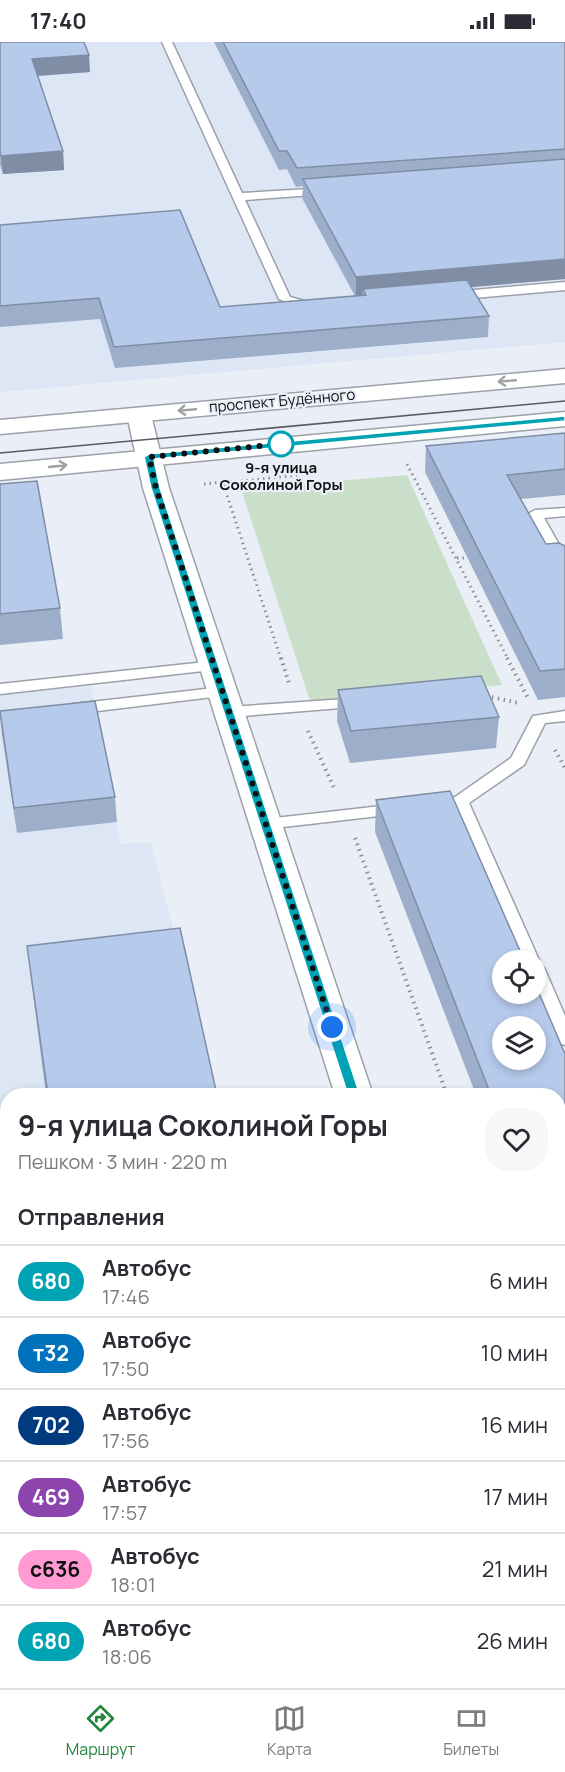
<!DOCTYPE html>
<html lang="ru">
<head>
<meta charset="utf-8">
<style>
  :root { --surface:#fff; --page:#f7f7f7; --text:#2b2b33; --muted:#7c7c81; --line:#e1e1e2; --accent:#22863a }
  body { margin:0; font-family:Manrope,sans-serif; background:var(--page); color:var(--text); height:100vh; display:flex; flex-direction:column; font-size:22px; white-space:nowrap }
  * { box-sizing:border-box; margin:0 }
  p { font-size:20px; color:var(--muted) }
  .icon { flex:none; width:33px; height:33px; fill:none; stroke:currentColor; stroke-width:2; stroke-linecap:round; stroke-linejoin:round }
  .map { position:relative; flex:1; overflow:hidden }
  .sheet { position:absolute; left:0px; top:1046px; width:566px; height:602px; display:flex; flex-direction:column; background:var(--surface); border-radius:24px 24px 0 0; box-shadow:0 3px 9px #0003 }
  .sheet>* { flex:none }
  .badge { padding:0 12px; border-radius:20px; font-size:21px; line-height:39px }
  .fabs { position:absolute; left:492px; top:908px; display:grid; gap:12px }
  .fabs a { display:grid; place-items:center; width:54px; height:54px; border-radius:50%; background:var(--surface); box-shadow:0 3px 9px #0003; font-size:30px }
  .you { position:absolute; width:30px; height:30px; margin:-15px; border:4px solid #fff; border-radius:50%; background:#1a73e8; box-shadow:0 0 0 9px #1a73e833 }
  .map>.badge { position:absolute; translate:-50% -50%; box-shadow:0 0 0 3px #fff }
  h2 { padding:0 18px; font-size:22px; line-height:54px }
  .round { display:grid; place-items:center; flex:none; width:63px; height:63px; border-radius:24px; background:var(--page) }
  .headline { display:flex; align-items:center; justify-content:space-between; height:102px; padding:0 18px }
  h1 { font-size:28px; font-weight:700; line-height:45px }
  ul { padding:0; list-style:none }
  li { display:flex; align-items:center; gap:18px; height:72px; padding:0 18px; border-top:2px solid var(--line) }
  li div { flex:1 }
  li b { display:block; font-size:22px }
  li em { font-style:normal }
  li .badge { min-width:66px; font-weight:700; text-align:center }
  .status { display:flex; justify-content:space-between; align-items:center; height:42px; padding:0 30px; background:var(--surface); direction:ltr }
  .status svg { height:16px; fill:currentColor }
  .tab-bar { display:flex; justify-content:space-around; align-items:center; height:84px; border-top:2px solid var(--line); background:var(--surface); font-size:16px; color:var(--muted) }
  .tab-bar a { display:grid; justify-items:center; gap:3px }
  .tab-bar .active { color:var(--accent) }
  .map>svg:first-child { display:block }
  .built { fill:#dde6f5 }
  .green { fill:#c9dfca }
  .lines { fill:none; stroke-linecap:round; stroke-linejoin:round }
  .service-casing { stroke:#9ca0a8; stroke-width:3 }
  .tertiary-casing { stroke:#9ca0a8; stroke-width:3 }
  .secondary-casing { stroke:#9ca0a8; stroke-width:3 }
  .path-far2 { stroke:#8b8e94; stroke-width:3; stroke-dasharray:1.5 4; stroke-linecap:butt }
  .path-far1 { stroke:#8b8e94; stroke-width:4; stroke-dasharray:1.5 4.5; stroke-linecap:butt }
  .path { stroke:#8b8e94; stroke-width:4.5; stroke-dasharray:2 6; stroke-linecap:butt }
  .service { fill:#fff; fill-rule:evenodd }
  .tertiary { fill:#fff; fill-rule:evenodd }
  .secondary { fill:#fff; fill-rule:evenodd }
  .tram { stroke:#585b60; stroke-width:1.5 }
  .wall { fill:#9daecb }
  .shaded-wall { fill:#7f8da5 }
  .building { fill:#b6caec; stroke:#7f8da5; stroke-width:1.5; fill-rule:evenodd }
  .oneway { stroke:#9fa0a1 }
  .line { fill:#00a3b4; stroke:#fff; stroke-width:1.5 }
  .walk { stroke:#0f1114; stroke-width:6; stroke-dasharray:0 10.8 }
  .stop-dot { fill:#fff; stroke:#00a3b4; stroke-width:3 }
  .labels { text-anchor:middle; stroke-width:4.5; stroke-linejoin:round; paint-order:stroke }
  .far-street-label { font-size:15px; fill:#0f1114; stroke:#eaeff7 }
  .far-stop-label { font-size:15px; font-weight:bold; fill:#0f1114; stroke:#eaeff7 }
</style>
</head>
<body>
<div class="status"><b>17:40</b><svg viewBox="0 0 49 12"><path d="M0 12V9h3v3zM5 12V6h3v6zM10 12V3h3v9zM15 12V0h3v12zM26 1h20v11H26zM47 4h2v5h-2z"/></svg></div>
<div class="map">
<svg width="565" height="1646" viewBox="0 0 565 1646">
  <rect width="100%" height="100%" fill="#eaeff7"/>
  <g class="built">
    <polygon points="0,0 565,0 565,300 0,350"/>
    <polygon points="91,644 121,802 151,800 181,918 211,1053 8,1053 8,1640 340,1640 341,1646 0,1646 0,653"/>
  </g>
  <polygon class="green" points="407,433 502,643 311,662 241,447"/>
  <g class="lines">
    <g class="service-casing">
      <g id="service">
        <polygon points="162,0 172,0 242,151 327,146 333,149 327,152 245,158 290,255 315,262 315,268 307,268 279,257"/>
        <polygon points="565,240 565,248 452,258 446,254 452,250"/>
        <polygon points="565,466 565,474 544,476 565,513 565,530 558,526 528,472 535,468"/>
        <polygon points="215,619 221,621 223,624 221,627 0,652 0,642"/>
        <polygon points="223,645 229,647 231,650 229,653 73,672 65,667 73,662"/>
        <polygon points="360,656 368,661 366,664 230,675 222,670 230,665"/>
        <polygon points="565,669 565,679 545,681 524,723 469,761 539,918 536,923 536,918 521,918 454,766 433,768 424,763 433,758 455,755 511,716 533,674"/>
        <polygon points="399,762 405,763 408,767 405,771 266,787 257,782 266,777"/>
        <polygon points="536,924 543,925 546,930 565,974 565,1003 558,1001 555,996 536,951"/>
        <polygon points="0,1437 8,1439 8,1525 0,1522"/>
        <rect x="9" y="1640" width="26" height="6"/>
      </g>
    </g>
    <g class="tertiary-casing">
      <g id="tertiary">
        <polygon points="139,366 148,368 151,373 169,446 373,1053 335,1053 143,446 127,373 130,368"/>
        <polygon points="558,1623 565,1633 565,1646 522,1646 520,1640 558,1640"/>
      </g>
    </g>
    <g class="secondary-casing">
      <g id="secondary">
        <polygon points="565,327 565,341 0,392 0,378"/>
        <polygon points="565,370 565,384 0,438 0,422"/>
      </g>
    </g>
    <g class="path-far2">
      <polyline points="407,422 508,617"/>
      <polyline points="204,442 223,440"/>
      <polyline points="457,516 467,516"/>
      <polyline points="281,617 223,441 299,433"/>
    </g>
    <g class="path-far1">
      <polyline points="281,616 289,641"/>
      <polyline points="507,616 528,656"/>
      <polyline points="486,654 519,661"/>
      <polyline points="308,689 335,748"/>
      <polyline points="555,708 565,726"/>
      <polyline points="355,796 447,1053"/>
    </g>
    <polyline class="path" points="558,1366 565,1386"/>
    <use href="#service" class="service"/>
    <use href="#tertiary" class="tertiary"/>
    <use href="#secondary" class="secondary"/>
    <polyline class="tram" points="0,411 565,359"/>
  </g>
  <g class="wall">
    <polygon points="0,0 90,30 38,34 63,109 64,128 3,132 0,123"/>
    <polygon points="214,0 565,0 565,237 471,245 489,274 488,295 115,326 100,277 0,285 0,183 220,265 355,254 302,156 303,144 296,145 287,127 279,128"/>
    <polygon points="565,391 565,453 521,457 546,502 565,504 565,655 538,658 425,430 426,404"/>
    <polygon points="0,442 60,566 63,597 0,603"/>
    <polygon points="338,648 499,675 496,706 350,721 337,679"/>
    <polygon points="0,673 115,755 117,780 17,791 2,693"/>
    <polygon points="376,758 565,1012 565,1286 558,1268 558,1053 476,1053 375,790"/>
    <polygon points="27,904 217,1053 46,1053 31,936"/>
  </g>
  <g class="shaded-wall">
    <polygon points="89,13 90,30 34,34 32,17"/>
    <polygon points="63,109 64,128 3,132 1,114"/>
    <polygon points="565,217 565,237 366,254 363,247 362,255 356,255 356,235"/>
  </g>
  <g class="building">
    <polygon points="0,0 84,0 89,13 32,17 63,109 1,114 0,110"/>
    <polygon points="223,0 565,0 565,107 297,126 287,109 279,109"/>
    <polygon points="565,117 565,217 356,235 303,137"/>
    <polygon points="180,168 220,265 366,253 363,247 467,238 489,274 114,305 99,256 0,264 0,183"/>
    <polygon points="565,391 565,427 507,433 546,502 559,501 565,504 565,627 540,629 426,404"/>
    <polygon points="37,439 60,566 0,572 0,442"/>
    <polygon points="481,634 499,675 351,689 338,648"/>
    <polygon points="95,659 115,755 14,766 0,669"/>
    <path d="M450 749 524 918H502V951H536V944L565 1012V1241L558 1223V1053H491L376 758ZM502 984H536V1017H502Z"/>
    <polygon points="180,886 217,1053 48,1053 27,904"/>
    <polygon points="128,1640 348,1640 349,1646 129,1646"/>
  </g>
  <defs><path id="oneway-shaft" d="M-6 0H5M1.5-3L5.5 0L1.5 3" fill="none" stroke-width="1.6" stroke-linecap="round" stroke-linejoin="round" transform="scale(1.5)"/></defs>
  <g class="oneway">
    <use href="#oneway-shaft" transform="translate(507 339) rotate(175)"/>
    <use href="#oneway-shaft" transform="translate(187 368) rotate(175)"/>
    <use href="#oneway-shaft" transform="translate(58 424) rotate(-6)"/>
  </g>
  <polygon class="line" points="565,374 565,379 154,417 160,446 360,1053 354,1058 349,1056 151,446 144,415 149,412"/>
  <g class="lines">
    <polyline class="walk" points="281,402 149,415 156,446 332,985"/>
  </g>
  <circle class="stop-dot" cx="281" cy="402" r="12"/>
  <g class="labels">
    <g class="far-street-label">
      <text transform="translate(282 359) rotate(-5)" y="5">проспект Будённого</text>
    </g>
    <g class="far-stop-label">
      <text x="281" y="431">9-я улица<tspan x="281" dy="17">Соколиной Горы</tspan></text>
    </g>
  </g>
</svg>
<div class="fabs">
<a><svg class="icon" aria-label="locate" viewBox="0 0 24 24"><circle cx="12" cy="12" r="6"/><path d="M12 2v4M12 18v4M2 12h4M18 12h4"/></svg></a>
<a><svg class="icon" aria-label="layers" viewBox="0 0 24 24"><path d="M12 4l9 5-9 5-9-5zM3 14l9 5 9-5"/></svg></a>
</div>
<div class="you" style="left:332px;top:985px"></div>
<section class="sheet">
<div class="headline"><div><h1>9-я улица Соколиной Горы</h1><p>Пешком · 3 мин · 220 m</p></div><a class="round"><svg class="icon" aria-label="heart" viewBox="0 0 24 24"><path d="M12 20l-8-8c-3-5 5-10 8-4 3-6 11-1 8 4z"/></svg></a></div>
<h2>Отправления</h2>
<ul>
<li><span class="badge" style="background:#00a3b4;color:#fff">680</span><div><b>Автобус</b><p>17:46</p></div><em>6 мин</em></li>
<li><span class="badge" style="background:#0072bc;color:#fff">т32</span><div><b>Автобус</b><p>17:50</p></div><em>10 мин</em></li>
<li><span class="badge" style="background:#003b80;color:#fff">702</span><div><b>Автобус</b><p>17:56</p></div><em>16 мин</em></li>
<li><span class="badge" style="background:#8e44ad;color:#fff">469</span><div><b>Автобус</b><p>17:57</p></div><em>17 мин</em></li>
<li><span class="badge" style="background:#ff9ad2;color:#111">с636</span><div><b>Автобус</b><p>18:01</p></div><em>21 мин</em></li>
<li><span class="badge" style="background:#00a3b4;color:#fff">680</span><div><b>Автобус</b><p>18:06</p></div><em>26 мин</em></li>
</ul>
</section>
</div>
<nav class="tab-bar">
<a class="active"><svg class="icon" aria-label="directions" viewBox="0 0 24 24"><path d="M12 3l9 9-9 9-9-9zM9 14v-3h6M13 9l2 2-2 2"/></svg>Маршрут</a>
<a><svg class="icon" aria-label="map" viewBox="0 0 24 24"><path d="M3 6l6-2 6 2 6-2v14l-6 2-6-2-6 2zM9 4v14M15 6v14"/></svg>Карта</a>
<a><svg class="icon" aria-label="tickets" viewBox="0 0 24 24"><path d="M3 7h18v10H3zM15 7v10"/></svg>Билеты</a>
</nav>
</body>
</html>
